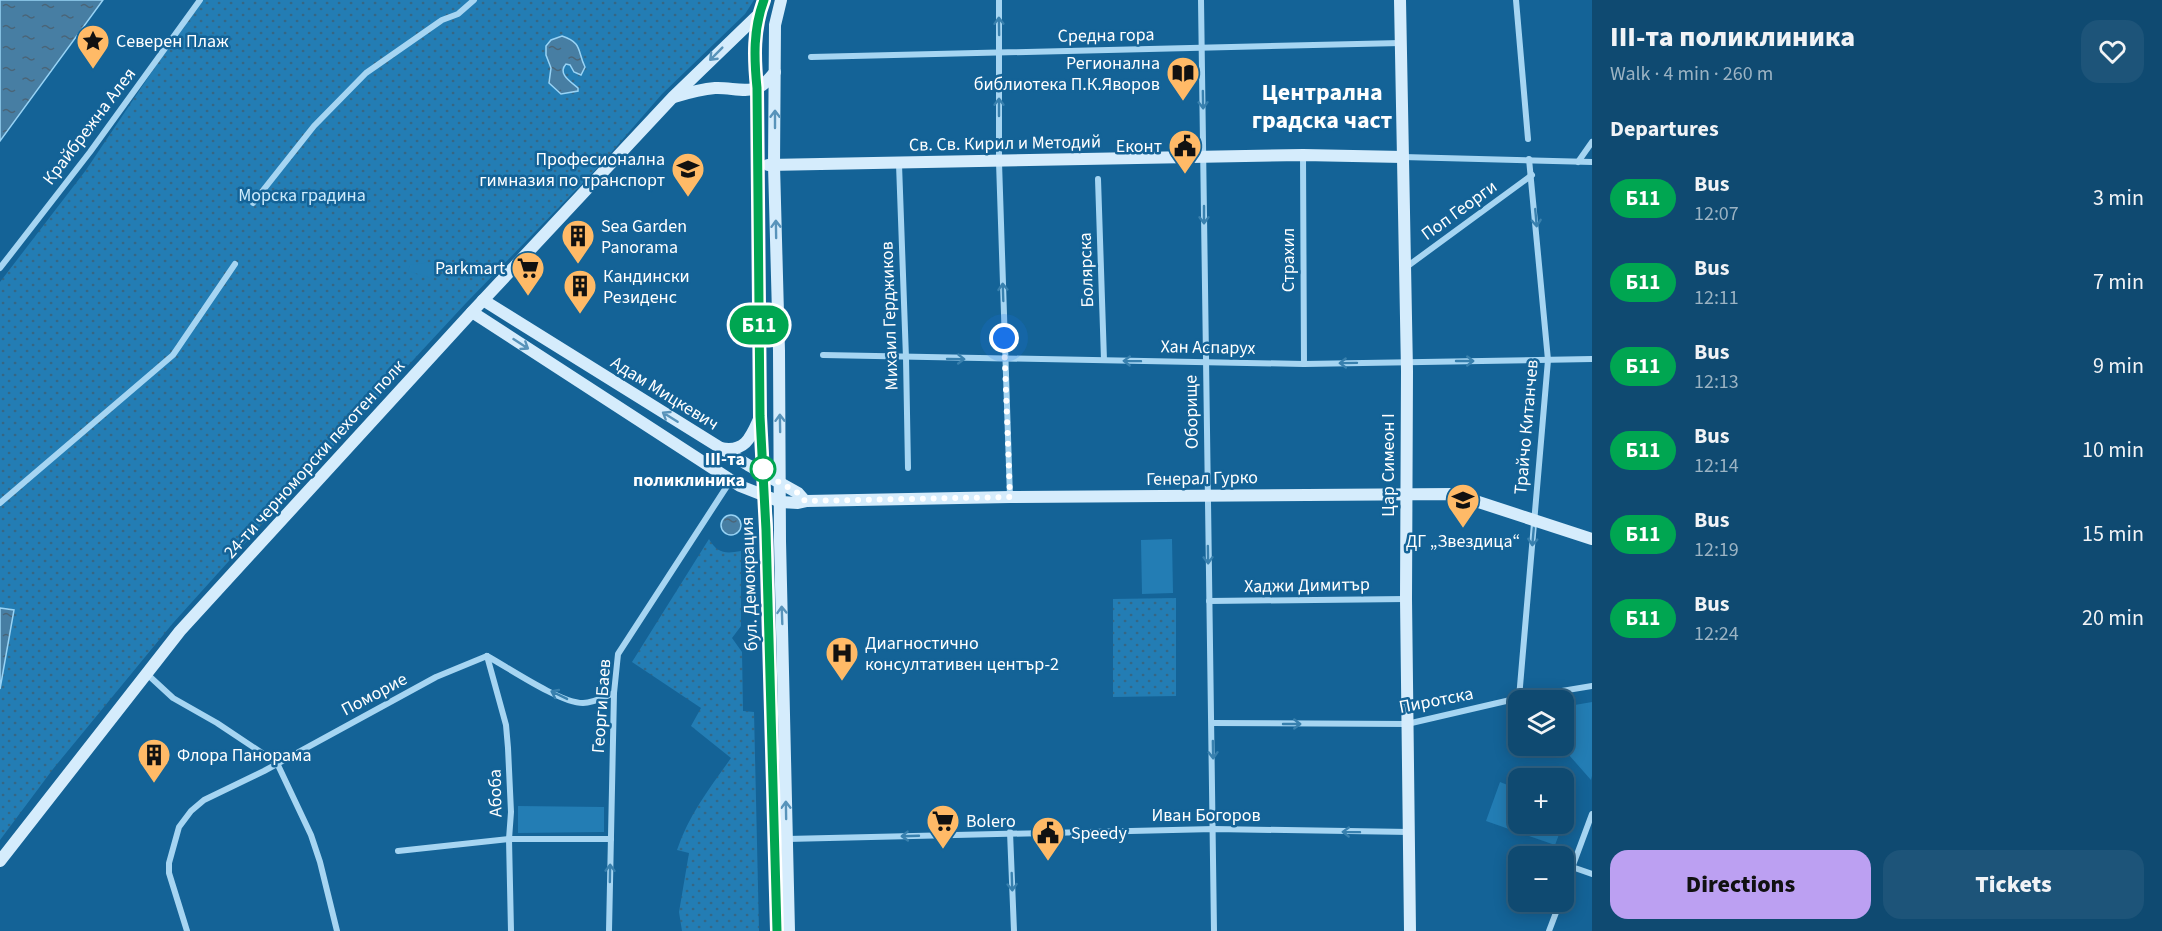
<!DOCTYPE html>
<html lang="en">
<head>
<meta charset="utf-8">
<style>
  :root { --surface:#0f4a71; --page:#1d5479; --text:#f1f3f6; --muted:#9bb3c3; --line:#2f6284; --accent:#bca0f2 }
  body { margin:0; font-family:"Source Sans 3",sans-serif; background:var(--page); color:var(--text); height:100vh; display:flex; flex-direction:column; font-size:22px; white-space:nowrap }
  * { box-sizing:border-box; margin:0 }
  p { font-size:20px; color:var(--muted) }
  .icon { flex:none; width:33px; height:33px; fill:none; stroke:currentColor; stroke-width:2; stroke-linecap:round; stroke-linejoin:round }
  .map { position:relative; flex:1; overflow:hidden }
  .drawer { display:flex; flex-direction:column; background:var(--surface); width:570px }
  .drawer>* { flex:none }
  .badge { padding:0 12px; border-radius:20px; font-size:21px; line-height:39px }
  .tools { position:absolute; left:1508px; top:690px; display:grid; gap:12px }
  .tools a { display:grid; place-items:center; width:66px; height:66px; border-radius:12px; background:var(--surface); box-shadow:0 3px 15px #0003,0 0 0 2px var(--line); font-size:30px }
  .you { position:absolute; width:30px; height:30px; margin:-15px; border:4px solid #fff; border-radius:50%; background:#1a73e8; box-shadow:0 0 0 9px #1a73e833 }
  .map>.badge { position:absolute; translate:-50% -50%; box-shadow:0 0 0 3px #fff }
  h2 { padding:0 18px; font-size:22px; line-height:54px }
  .round { display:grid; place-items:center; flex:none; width:63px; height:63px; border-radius:18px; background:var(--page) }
  .summary { display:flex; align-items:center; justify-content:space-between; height:102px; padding:0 18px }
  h1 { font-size:28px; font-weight:800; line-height:45px }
  .button { display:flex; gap:12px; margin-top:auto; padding:12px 18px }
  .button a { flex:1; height:69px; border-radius:18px; background:var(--accent); color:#111; font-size:24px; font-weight:800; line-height:69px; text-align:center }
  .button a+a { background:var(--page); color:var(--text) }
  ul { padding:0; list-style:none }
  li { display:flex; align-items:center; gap:18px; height:84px; padding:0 18px }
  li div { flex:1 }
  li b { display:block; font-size:22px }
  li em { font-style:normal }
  li .badge { min-width:66px; font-weight:700; text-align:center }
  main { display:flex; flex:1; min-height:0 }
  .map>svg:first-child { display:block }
  .grass { fill:url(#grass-dots) }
  .garden { fill:#237db4 }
  .water { fill:url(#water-ripples); stroke:#98d3f5; stroke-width:1.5 }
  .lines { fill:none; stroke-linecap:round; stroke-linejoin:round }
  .street { stroke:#a6d5f2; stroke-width:6 }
  .secondary { stroke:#d5ecfc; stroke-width:12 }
  .oneway { stroke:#3880ae }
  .oneway2 { stroke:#5893ba }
  .line-casing { stroke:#fff; stroke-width:14 }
  .line { stroke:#00a651; stroke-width:9 }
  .walk { stroke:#fff; stroke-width:6; stroke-dasharray:0 10.8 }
  .stop-dot { fill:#fff; stroke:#00a651; stroke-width:3 }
  .labels { text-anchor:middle; stroke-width:5; stroke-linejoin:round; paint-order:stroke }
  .street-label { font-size:18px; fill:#fff; stroke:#146397 }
  .poi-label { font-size:18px; fill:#fff; stroke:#146397; text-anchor:start }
  .park-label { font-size:18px; fill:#cdebfd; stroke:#146397 }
  .stop-label { font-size:18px; font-weight:bold; fill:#fff; stroke:#146397; text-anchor:end }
  .district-label { font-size:24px; font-weight:bold; fill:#fff; stroke:#146397 }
</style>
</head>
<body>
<main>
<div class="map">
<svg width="1592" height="931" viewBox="0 0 1592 931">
  <defs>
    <pattern id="grass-dots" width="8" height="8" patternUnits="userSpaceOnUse" patternTransform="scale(1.5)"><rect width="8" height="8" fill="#237db4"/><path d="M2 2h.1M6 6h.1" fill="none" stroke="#356785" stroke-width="1.8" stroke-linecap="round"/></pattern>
    <pattern id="water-ripples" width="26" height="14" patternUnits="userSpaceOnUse" patternTransform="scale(1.5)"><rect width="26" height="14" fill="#477ea3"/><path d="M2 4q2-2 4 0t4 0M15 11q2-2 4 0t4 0" fill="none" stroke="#4a6578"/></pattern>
  </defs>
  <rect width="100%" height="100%" fill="#146397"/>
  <g class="grass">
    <polygon points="203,0 754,0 745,14 662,94 602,163 466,303 301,481 173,623 53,769 0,840 0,282 86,170 188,18"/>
    <path d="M709 539C717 553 725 554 741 551V626L732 638 742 652 743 711 754 712 759 931H682L679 912 689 853 677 850C689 814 710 788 731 758L691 726 701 708 632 662Z"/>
    <polygon points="1176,598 1176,696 1113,697 1113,599"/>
  </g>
  <g class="garden">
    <polygon points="432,262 434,279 408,271 410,265"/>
    <polygon points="1172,539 1173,593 1142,594 1141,540"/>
    <polygon points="1592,702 1592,776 1591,780 1561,746 1563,746 1563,707"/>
    <polygon points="1500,782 1518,789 1518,824 1563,824 1555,845 1486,821"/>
    <polygon points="518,806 604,807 604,832 518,833"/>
  </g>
  <g class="water">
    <polygon points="0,0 103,0 0,141"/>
    <path d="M562 36C583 43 577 51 585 67L581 75 574 72 570 65 566 64C557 74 571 82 578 88V91L561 94 549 83 551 68 546 55V46L551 40Z"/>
    <circle cx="731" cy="525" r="10"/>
    <polygon points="0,608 14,610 0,689"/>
  </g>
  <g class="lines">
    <g class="street">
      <polyline points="999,0 999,162 1010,497"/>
      <polyline points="1201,0 1214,931"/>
      <polyline points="1516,0 1528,139"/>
      <polyline points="811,57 1401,43"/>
      <polyline points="1303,155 1304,364"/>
      <polyline points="1403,157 1592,162"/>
      <polyline points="1578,162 1592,142"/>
      <polyline points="899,164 906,358 908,468"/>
      <polyline points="1098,179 1104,360"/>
      <polyline points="253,203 314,126 366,73 442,20 458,14 474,0"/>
      <polyline points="0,268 90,152 200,0"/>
      <polyline points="1405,268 1532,175"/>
      <polyline points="823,355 1304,364 1592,359"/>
      <polyline points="0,503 173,355 235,264"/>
      <polyline points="1209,601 1406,599"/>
      <polyline points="487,656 506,725 508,748 511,812 509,839 511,931"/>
      <path d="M487 656C509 668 560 703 583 703 594 703 604 697 614 693"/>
      <polyline points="147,674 173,698 217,723 277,763 311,835 320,862 337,931"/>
      <polyline points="1519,698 1548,360 1529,159"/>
      <polyline points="1212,723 1407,724 1519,698 1592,686"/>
      <polyline points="1010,832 1014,931"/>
      <polyline points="787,839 1214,829 1410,832"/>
      <polyline points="398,851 509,839 611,839"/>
      <polyline points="1572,867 1592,874"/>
      <polyline points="1563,892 1592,814"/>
      <polyline points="187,931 169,873 169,863 179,827 191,811 204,800 264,771 436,677 487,656"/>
      <polyline points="609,931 614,693 618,654 731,480"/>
      <polyline points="1549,931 1560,902"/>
    </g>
    <g class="secondary">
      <path d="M764 0C753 29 754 58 757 88L760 416 767 530 777 931"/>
      <polyline points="781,0 775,25 774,165 779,351 780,541 789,931"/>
      <polyline points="1400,0 1407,371 1406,599 1410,931"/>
      <path d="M674 97C687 93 701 89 715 88 729 87 745 93 757 88 765 85 770 78 775 72"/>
      <polyline points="768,165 1303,155 1403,157"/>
      <polyline points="483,300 748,465 798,493 805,501"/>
      <polyline points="472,312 740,486 781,502 798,503 807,501 1010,497 1454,494 1592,539"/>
      <path d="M721 448C745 453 751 437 759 419"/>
      <polyline points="0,861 180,631 472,312 673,97 759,14"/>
    </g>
  </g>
  <defs><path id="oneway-shaft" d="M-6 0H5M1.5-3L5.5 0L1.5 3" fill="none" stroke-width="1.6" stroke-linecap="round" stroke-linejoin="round" transform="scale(1.5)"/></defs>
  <g class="oneway">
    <use href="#oneway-shaft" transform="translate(999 26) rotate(-91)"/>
    <use href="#oneway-shaft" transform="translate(1203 100) rotate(89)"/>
    <use href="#oneway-shaft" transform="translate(999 107) rotate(-90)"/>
    <use href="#oneway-shaft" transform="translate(1204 215) rotate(90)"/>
    <use href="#oneway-shaft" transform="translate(1536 218) rotate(85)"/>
    <use href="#oneway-shaft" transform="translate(1003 292) rotate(-92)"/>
    <use href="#oneway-shaft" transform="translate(956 359) rotate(1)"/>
    <use href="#oneway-shaft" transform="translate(1132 361) rotate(-179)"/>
    <use href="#oneway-shaft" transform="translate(1465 361)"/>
    <use href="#oneway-shaft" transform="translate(1348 363) rotate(179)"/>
    <use href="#oneway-shaft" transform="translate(1533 537) rotate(95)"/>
    <use href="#oneway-shaft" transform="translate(1208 555) rotate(89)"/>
    <use href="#oneway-shaft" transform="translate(559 695) rotate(-154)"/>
    <use href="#oneway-shaft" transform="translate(1292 724)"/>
    <use href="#oneway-shaft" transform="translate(1213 750) rotate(89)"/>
    <use href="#oneway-shaft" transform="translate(1351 832) rotate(-179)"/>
    <use href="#oneway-shaft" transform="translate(910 836) rotate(178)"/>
    <use href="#oneway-shaft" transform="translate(610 873) rotate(-89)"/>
    <use href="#oneway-shaft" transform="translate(1012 882) rotate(88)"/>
  </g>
  <g class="oneway2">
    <use href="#oneway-shaft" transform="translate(716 54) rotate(135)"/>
    <use href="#oneway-shaft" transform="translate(775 119) rotate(-90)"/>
    <use href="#oneway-shaft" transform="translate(776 229) rotate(-91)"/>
    <use href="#oneway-shaft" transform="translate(521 344) rotate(33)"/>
    <use href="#oneway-shaft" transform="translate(670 417) rotate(-148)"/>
    <use href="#oneway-shaft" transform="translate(780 423) rotate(-91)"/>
    <use href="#oneway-shaft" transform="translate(782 615) rotate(-92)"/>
    <use href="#oneway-shaft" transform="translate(786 810) rotate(-91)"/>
  </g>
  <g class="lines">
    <g class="line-casing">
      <path id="line" d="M764 0C753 29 754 58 757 88L760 416 766 530 777 931"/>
    </g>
    <use href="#line" class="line"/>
    <polyline class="walk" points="763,469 763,473 798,493 805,501 1010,497 1004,338"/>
  </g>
  <defs>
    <g id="sight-pin" transform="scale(1.725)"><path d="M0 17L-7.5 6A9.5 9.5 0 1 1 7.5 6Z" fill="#ffba67" stroke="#146397"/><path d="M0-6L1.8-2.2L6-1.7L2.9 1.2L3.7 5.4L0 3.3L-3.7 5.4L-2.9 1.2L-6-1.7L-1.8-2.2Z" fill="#111"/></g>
    <g id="library-pin" transform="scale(1.725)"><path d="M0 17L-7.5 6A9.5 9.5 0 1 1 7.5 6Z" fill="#ffba67" stroke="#146397"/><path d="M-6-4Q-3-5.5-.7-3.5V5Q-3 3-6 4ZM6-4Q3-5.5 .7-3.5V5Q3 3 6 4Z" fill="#111"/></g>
    <g id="civic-pin" transform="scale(1.725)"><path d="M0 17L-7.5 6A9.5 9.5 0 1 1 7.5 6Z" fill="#ffba67" stroke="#146397"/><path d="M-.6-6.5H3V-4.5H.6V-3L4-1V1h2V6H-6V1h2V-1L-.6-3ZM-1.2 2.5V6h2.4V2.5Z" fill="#111"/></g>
    <g id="school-pin" transform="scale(1.725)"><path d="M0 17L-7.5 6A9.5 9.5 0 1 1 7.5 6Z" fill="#ffba67" stroke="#146397"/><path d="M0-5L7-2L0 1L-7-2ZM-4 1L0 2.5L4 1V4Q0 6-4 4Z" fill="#111"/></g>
    <g id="building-pin" transform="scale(1.725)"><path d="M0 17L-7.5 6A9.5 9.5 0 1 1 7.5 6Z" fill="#ffba67" stroke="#146397"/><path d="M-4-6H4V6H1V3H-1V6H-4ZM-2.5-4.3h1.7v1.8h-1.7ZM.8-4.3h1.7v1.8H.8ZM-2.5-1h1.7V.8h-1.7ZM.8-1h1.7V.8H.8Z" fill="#111"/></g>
    <g id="supermarket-pin" transform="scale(1.725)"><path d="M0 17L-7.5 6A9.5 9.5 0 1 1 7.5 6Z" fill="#ffba67" stroke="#146397"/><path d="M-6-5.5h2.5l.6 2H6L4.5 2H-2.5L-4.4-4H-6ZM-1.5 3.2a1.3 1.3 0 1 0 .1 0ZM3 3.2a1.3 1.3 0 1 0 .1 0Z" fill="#111"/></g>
    <g id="hospital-pin" transform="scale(1.725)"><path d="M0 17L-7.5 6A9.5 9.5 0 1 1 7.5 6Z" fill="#ffba67" stroke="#146397"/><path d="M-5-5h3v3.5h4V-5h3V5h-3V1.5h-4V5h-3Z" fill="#111"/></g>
  </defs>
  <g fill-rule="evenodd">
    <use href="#sight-pin" x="93" y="41"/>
    <use href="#library-pin" x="1183" y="73"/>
    <use href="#civic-pin" x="1185" y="146"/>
    <use href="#school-pin" x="688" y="169"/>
    <use href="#building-pin" x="578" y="236"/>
    <use href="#supermarket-pin" x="528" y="268"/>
    <use href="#building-pin" x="580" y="286"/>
    <use href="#school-pin" x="1463" y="500"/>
    <use href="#hospital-pin" x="842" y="653"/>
    <use href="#building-pin" x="154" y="755"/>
    <use href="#supermarket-pin" x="943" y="821"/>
    <use href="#civic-pin" x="1048" y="833"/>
  </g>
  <circle class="stop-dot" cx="763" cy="469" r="12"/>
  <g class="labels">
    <g class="street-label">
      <text transform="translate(1106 35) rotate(-1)" y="6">Средна гора</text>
      <text transform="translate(89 126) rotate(-53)" y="6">Крайбрежна Алея</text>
      <text transform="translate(1005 143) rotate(-1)" y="6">Св. Св. Кирил и Методий</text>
      <text transform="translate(1459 210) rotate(-36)" y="6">Поп Георги</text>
      <text transform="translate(1288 260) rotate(-90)" y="6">Страхил</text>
      <text transform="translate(1086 270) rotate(-92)" y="6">Болярска</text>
      <text transform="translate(889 316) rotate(-92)" y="6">Михаил Герджиков</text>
      <text transform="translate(1208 347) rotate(1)" y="6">Хан Аспарух</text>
      <text transform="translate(665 393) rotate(32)" y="6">Адам Мицкевич</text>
      <text transform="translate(1191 412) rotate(-91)" y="6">Оборище</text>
      <text transform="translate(1526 427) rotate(-85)" y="6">Трайчо Китанчев</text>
      <text transform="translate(314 459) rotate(-48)" y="6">24-ти черноморски пехотен полк</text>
      <text transform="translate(1388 465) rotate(-90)" y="6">Цар Симеон I</text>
      <text transform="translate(1202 478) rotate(-1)" y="6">Генерал Гурко</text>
      <text transform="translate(749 584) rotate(-92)" y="6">бул. Демокрация</text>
      <text transform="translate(1307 585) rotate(-1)" y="6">Хаджи Димитър</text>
      <text transform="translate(374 694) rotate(-28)" y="6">Поморие</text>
      <text transform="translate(1436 700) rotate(-11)" y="6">Пиротска</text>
      <text transform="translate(601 706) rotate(-86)" y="6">Георги Баев</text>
      <text transform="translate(495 793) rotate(-91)" y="6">Абоба</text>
      <text x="1206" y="821">Иван Богоров</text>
    </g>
    <g class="poi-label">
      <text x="116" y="47">Северен Плаж</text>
      <text x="1160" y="69" text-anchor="end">Регионална<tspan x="1160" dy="21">библиотека П.К.Яворов</tspan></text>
      <text x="1162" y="152" text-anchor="end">Еконт</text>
      <text x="665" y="165" text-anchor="end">Професионална<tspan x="665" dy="21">гимназия по транспорт</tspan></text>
      <text x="601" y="232">Sea Garden<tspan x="601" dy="21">Panorama</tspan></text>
      <text x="505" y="274" text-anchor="end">Parkmart</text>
      <text x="603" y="282">Кандински<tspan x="603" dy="21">Резиденс</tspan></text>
      <text x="1463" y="547" text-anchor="middle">ДГ „Звездица“</text>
      <text x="865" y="649">Диагностично<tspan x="865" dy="21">консултативен център-2</tspan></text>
      <text x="177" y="761">Флора Панорама</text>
      <text x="966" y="827">Bolero</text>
      <text x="1071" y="839">Speedy</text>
    </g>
    <g class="park-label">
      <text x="302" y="201">Морска градина</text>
    </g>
    <g class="stop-label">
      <text x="745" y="465">III-та<tspan x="745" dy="21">поликлиника</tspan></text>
    </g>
    <g class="district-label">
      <text x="1322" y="100">Централна<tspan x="1322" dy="28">градска част</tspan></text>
    </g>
  </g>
</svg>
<div class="tools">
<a><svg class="icon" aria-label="layers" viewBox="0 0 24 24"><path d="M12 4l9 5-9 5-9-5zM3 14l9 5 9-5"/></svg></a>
<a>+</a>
<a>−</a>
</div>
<div class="you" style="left:1004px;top:338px"></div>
<b class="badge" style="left:759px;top:325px;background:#00a651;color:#fff">Б11</b>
</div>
<section class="drawer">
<div class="summary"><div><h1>III-та поликлиника</h1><p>Walk · 4 min · 260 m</p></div><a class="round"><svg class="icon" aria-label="heart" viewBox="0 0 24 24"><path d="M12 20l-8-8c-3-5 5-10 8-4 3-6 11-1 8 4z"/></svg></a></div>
<h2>Departures</h2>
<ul>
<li><span class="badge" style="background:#00a651;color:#fff">Б11</span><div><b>Bus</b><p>12:07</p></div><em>3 min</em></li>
<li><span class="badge" style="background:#00a651;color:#fff">Б11</span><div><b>Bus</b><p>12:11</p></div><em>7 min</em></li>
<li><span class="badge" style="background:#00a651;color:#fff">Б11</span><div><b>Bus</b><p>12:13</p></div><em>9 min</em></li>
<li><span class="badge" style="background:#00a651;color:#fff">Б11</span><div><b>Bus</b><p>12:14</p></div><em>10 min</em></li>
<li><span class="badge" style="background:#00a651;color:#fff">Б11</span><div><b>Bus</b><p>12:19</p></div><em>15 min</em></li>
<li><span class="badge" style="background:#00a651;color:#fff">Б11</span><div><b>Bus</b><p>12:24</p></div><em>20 min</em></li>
</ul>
<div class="button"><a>Directions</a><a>Tickets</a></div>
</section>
</main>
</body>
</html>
